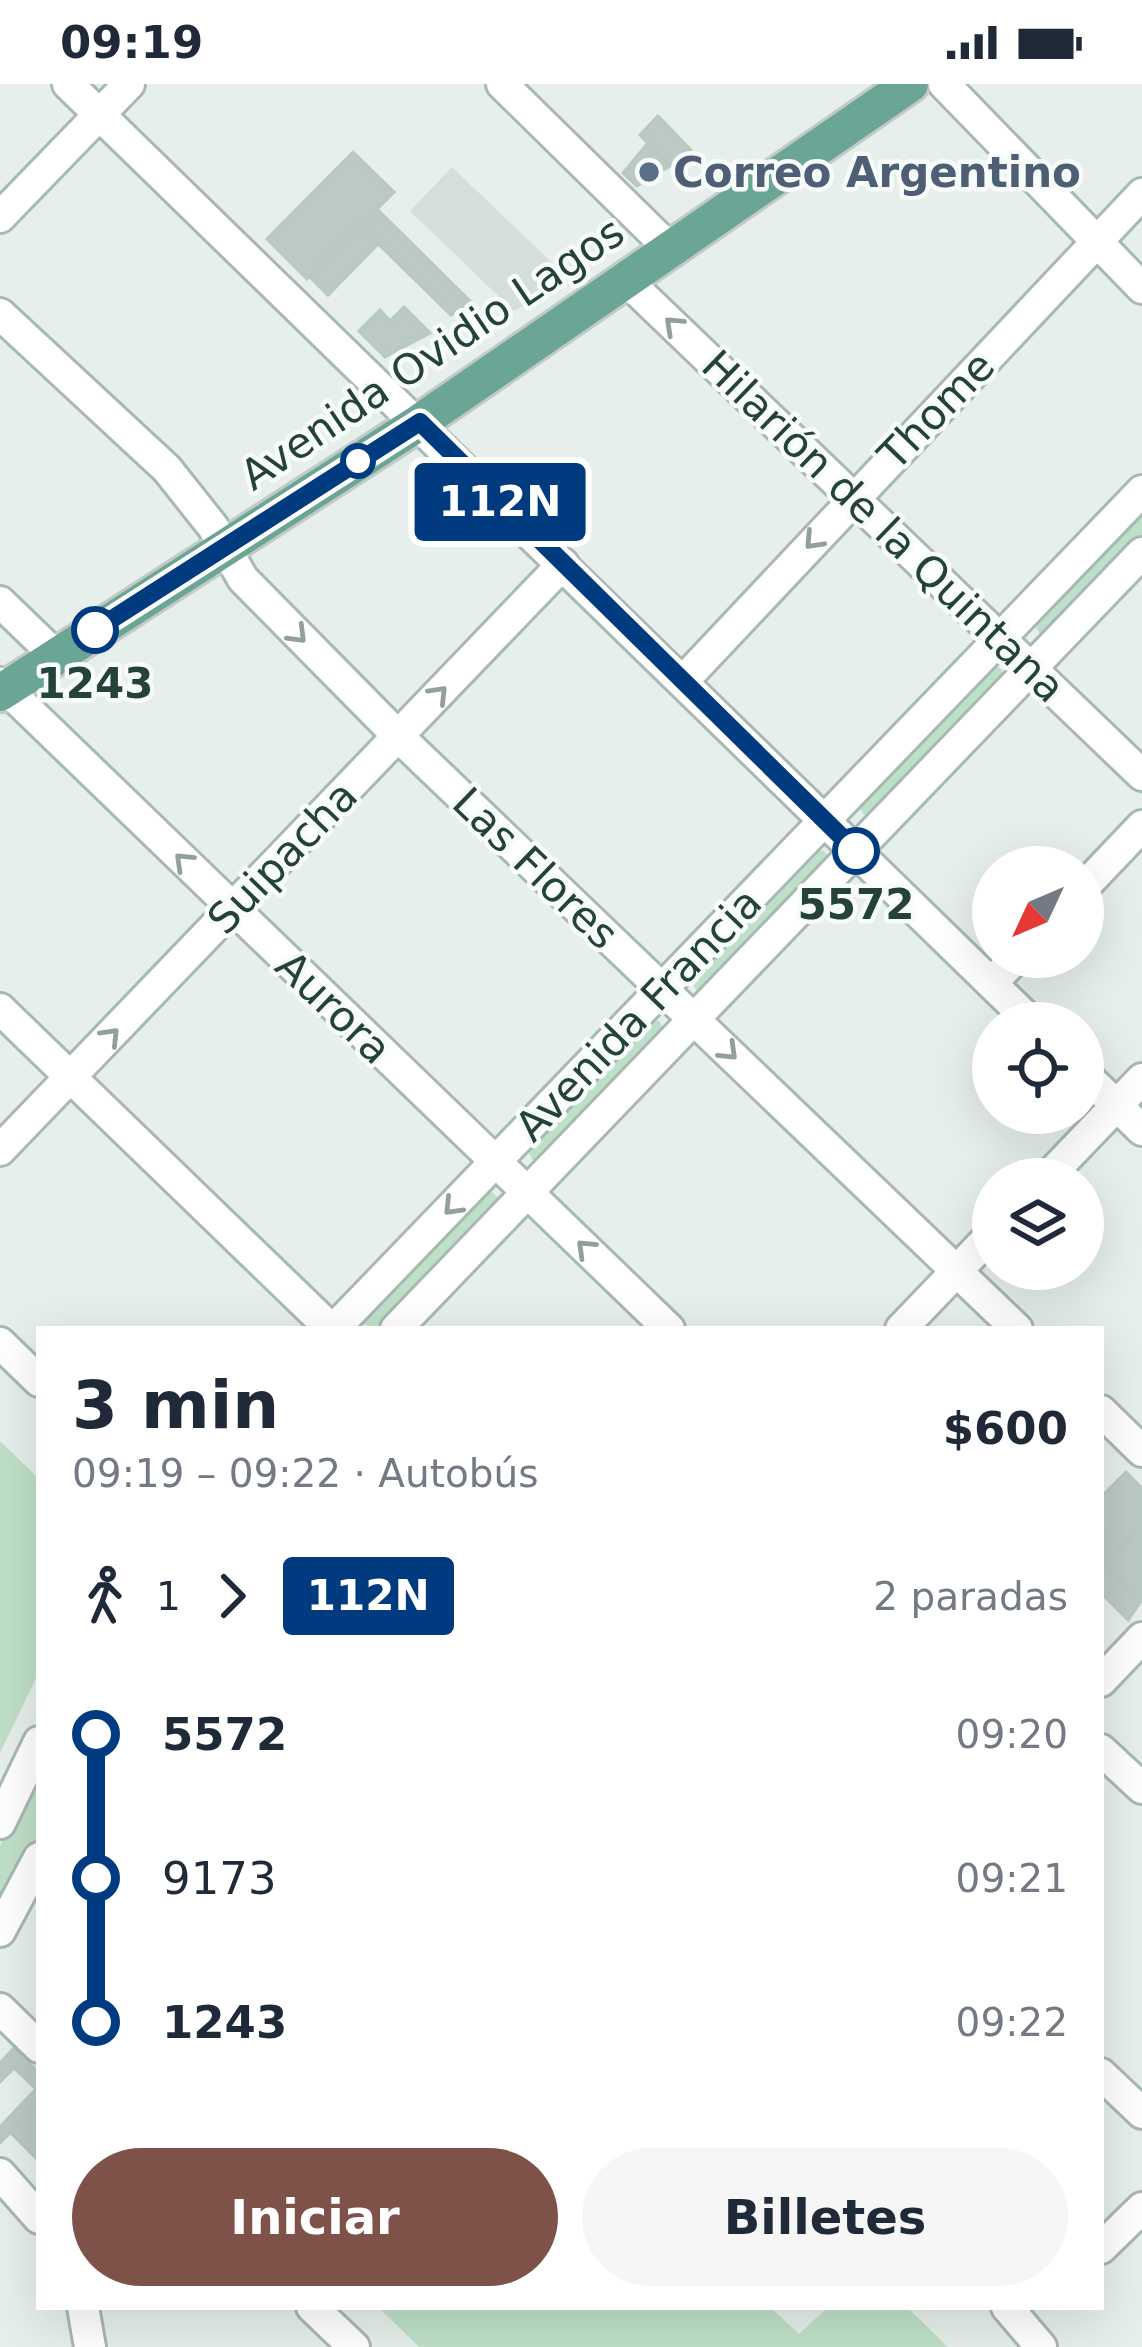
<!DOCTYPE html>
<html lang="es">
<head>
<meta charset="utf-8">
<style>
  :root { --surface:#fff; --page:#f6f6f7; --text:#1f2937; --muted:#747a83; --accent:#7f5249 }
  body { margin:0; font-family:"DejaVu Sans",sans-serif; background:var(--page); color:var(--text); height:100vh; display:flex; flex-direction:column; font-size:45px; white-space:nowrap }
  * { box-sizing:border-box; margin:0 }
  p { font-size:39px; color:var(--muted) }
  .icon { flex:none; width:66px; height:66px; fill:none; stroke:currentColor; stroke-width:2; stroke-linecap:round; stroke-linejoin:round }
  .map { position:relative; flex:1; overflow:hidden }
  .side { position:absolute; left:36px; top:1242px; width:1068px; height:984px; display:flex; flex-direction:column; background:var(--surface); border-radius:0px; box-shadow:0 12px 48px #0002 }
  .side>* { flex:none }
  .badge { padding:0 24px; border-radius:9px; font-size:42px; line-height:78px }
  .needle { width:78px; rotate:226deg }
  .tools { position:absolute; left:972px; top:762px; display:grid; gap:24px }
  .tools a { display:grid; place-items:center; width:132px; height:132px; border-radius:50%; background:var(--surface); box-shadow:0 12px 48px #0002; font-size:60px }
  .map>.badge { position:absolute; translate:-50% -50%; box-shadow:0 0 0 6px #fff }
  .legs { display:flex; align-items:center; gap:18px; height:132px; padding:0 36px; font-size:39px }
  .legs p { margin-inline-start:auto }
  .summary { display:flex; align-items:center; justify-content:space-between; height:204px; padding:0 36px }
  h1 { font-size:66px; font-weight:600; line-height:90px }
  .action { display:flex; gap:24px; margin-top:auto; padding:24px 36px }
  .action a { flex:1; height:138px; border-radius:72px; background:var(--accent); color:#fff; font-size:48px; font-weight:600; line-height:138px; text-align:center }
  .action a+a { background:var(--page); color:var(--text) }
  ul { padding:0 36px; list-style:none }
  li { display:flex; align-items:center; gap:42px; height:144px; font-size:45px }
  li i { display:grid; place-items:center; width:18px; height:100%; margin:0 15px; background:currentColor }
  li i::after { content:''; width:30px; height:30px; margin:-15px; border:9px solid; border-radius:50%; background:var(--surface) }
  li p { margin-inline-start:auto }
  li:first-child i { background:linear-gradient(#0000 50%,currentColor 0) }
  li:last-child i { background:linear-gradient(currentColor 50%,#0000 0) }
  .status { display:flex; justify-content:space-between; align-items:center; height:84px; padding:0 60px; background:var(--surface); direction:ltr }
  .status svg { height:33px; fill:currentColor }
  .map>svg:first-child { display:block }
  .built { fill:#d4dfda }
  .green { fill:#bfe0c8 }
  .building { fill:#bbcac4; stroke:#b8c9c2; stroke-width:3 }
  .lines { fill:none; stroke-linecap:round; stroke-linejoin:round }
  .minor-casing { stroke:#a8b8b2; stroke-width:36 }
  .major-casing { stroke:#c2cac8; stroke-width:42 }
  .minor { stroke:#fff; stroke-width:30 }
  .major { stroke:#6aa596; stroke-width:36 }
  .oneway { stroke:#92a09c }
  .line-1-casing { stroke:#fff; stroke-width:27 }
  .line-1 { stroke:#003b80; stroke-width:18 }
  .service-dot { fill:#5c6f8a; stroke:#f7fbf9; stroke-width:4.5 }
  .stop-1-dot { fill:#fff; stroke:#003b80; stroke-width:6 }
  .labels { text-anchor:middle; stroke-width:9; stroke-linejoin:round; paint-order:stroke }
  .service-label { font-size:42px; font-weight:bold; fill:#4e5e75; stroke:#f7fbf9; text-anchor:start }
  .street-label { font-size:42px; fill:#24423a; stroke:#f7fbf9 }
  .stop-label { font-size:42px; font-weight:bold; fill:#24423a; stroke:#f7fbf9 }
</style>
</head>
<body>
<div class="status"><b>09:19</b><svg viewBox="0 0 49 12"><path d="M0 12V9h3v3zM5 12V6h3v6zM10 12V3h3v9zM15 12V0h3v12zM26 1h20v11H26zM47 4h2v5h-2z"/></svg></div>
<div class="map">
<svg width="1142" height="2263" viewBox="0 0 1142 2263">
  <rect width="100%" height="100%" fill="#e6efeb"/>
  <polygon class="built" points="452,83 569,195 514,227 410,127"/>
  <g class="green">
    <polygon points="1142,421 1142,461 1047,552 1040,550 1033,538"/>
    <polygon points="988,582 1000,584 1006,594 871,733 864,731 857,720"/>
    <polygon points="812,765 824,767 831,777 705,908 697,907 690,895"/>
    <polygon points="647,936 659,937 665,947 540,1077 533,1076 526,1064"/>
    <polygon points="489,1105 501,1117 383,1245 363,1240 362,1233"/>
    <polygon points="0,1357 39,1395 39,1588 0,1669"/>
    <polygon points="39,1682 39,1751 0,1826 0,1762"/>
    <polygon points="378,2223 770,2223 799,2250 828,2223 907,2223 948,2263 419,2263"/>
  </g>
  <g class="building">
    <polygon points="658,32 691,66 670,82 640,51"/>
    <polygon points="648,59 670,82 637,102 623,89"/>
    <polygon points="353,68 394,108 307,195 267,155"/>
    <polygon points="377,125 471,218 451,231 360,142"/>
    <polygon points="360,142 378,160 328,211 310,193"/>
    <polygon points="404,223 430,249 385,273 359,247 380,226 390,237"/>
    <polygon points="1126,1388 1142,1404 1142,1441 1104,1479 1101,1413"/>
    <polygon points="1142,1441 1142,1516 1104,1479"/>
    <polygon points="1101,1476 1142,1516 1128,1536 1101,1509"/>
    <polygon points="14,1964 39,1989 39,2020 0,2059 0,2043 36,2005 14,1984 0,1998 0,1979"/>
    <polygon points="39,2020 39,2077 11,2049"/>
  </g>
  <g class="lines">
    <g class="minor-casing">
      <g id="minor">
        <polyline points="68,0 1032,939"/>
        <polyline points="502,0 669,164"/>
        <polyline points="944,0 1142,204"/>
        <polyline points="0,133 129,0"/>
        <polyline points="625,195 1142,691"/>
        <polyline points="0,230 167,385 213,443 243,495 398,652 1017,1245"/>
        <polyline points="0,518 56,572"/>
        <polyline points="683,597 1142,110"/>
        <polyline points="0,599 669,1245"/>
        <polyline points="1083,804 1142,742"/>
        <polyline points="991,899 1017,873"/>
        <polyline points="0,925 331,1245"/>
        <polyline points="1083,989 1142,1046"/>
        <polyline points="0,1066 563,480"/>
        <polyline points="1046,1095 1142,995"/>
        <polyline points="334,1245 1142,407"/>
        <polyline points="396,1245 1142,469"/>
        <polyline points="901,1245 993,1149"/>
        <polyline points="0,1259 39,1297"/>
        <polyline points="1101,1327 1142,1367"/>
        <polyline points="1101,1597 1142,1554"/>
        <polyline points="1101,1666 1142,1704"/>
        <polyline points="0,1739 39,1658"/>
        <polyline points="0,1847 39,1774"/>
        <polyline points="0,1925 39,1963"/>
        <polyline points="1101,1990 1142,2029"/>
        <polyline points="0,2090 39,2134"/>
        <polyline points="1101,2164 1142,2124"/>
        <polyline points="83,2223 90,2263"/>
        <polyline points="312,2223 354,2263"/>
        <polyline points="1007,2223 1041,2263"/>
      </g>
    </g>
    <g class="major-casing">
      <polyline id="major" points="0,609 420,338 910,0"/>
    </g>
    <use href="#minor" class="minor"/>
    <use href="#major" class="major"/>
  </g>
  <defs><path id="oneway-chevron" d="M-2-3.5L2.5 0L-2 3.5" fill="none" stroke-width="1.6" stroke-linecap="round" stroke-linejoin="round" transform="scale(3)"/></defs>
  <g class="oneway">
    <use href="#oneway-chevron" transform="translate(673 241) rotate(-137)"/>
    <use href="#oneway-chevron" transform="translate(813 457) rotate(133)"/>
    <use href="#oneway-chevron" transform="translate(298 551) rotate(45)"/>
    <use href="#oneway-chevron" transform="translate(439 610) rotate(-46)"/>
    <use href="#oneway-chevron" transform="translate(183 777) rotate(-136)"/>
    <use href="#oneway-chevron" transform="translate(111 952) rotate(-46)"/>
    <use href="#oneway-chevron" transform="translate(729 968) rotate(44)"/>
    <use href="#oneway-chevron" transform="translate(452 1123) rotate(134)"/>
    <use href="#oneway-chevron" transform="translate(585 1164) rotate(-136)"/>
  </g>
  <g class="lines">
    <g class="line-1-casing">
      <polyline id="line-1" points="95,546 420,338 856,767"/>
    </g>
    <use href="#line-1" class="line-1"/>
  </g>
  <circle class="service-dot" cx="649" cy="88" r="12"/>
  <g class="stop-1-dot">
    <circle cx="358" cy="377" r="15"/>
    <circle cx="95" cy="546" r="21"/>
    <circle cx="856" cy="767" r="21"/>
  </g>
  <g class="labels">
    <g class="service-label">
      <text x="673" y="103">Correo Argentino</text>
    </g>
    <g class="street-label">
      <text transform="translate(432 269) rotate(-34)" y="15">Avenida Ovidio Lagos</text>
      <text transform="translate(936 326) rotate(-46)" y="15">Thome</text>
      <text transform="translate(884 442) rotate(44)" y="15">Hilarión de la Quintana</text>
      <text transform="translate(282 773) rotate(-46)" y="15">Suipacha</text>
      <text transform="translate(536 784) rotate(44)" y="15">Las Flores</text>
      <text transform="translate(334 923) rotate(44)" y="15">Aurora</text>
      <text transform="translate(638 930) rotate(-46)" y="15">Avenida Francia</text>
    </g>
    <g class="stop-label">
      <text x="95" y="614">1243</text>
      <text x="856" y="835">5572</text>
    </g>
  </g>
</svg>
<div class="tools">
<a><svg class="needle" viewBox="-14 -14 28 28"><path d="M0-13l5 13h-10z" fill="#e53935"/><path d="M0 13l5-13h-10z" fill="#747a83"/></svg></a>
<a><svg class="icon" aria-label="locate" viewBox="0 0 24 24"><circle cx="12" cy="12" r="6"/><path d="M12 2v4M12 18v4M2 12h4M18 12h4"/></svg></a>
<a><svg class="icon" aria-label="layers" viewBox="0 0 24 24"><path d="M12 4l9 5-9 5-9-5zM3 14l9 5 9-5"/></svg></a>
</div>
<b class="badge" style="left:500px;top:418px;background:#003b80;color:#fff">112N</b>
<section class="side">
<div class="summary"><div><h1>3 min</h1><p>09:19 – 09:22 · Autobús</p></div><b>$600</b></div>
<div class="legs"><svg class="icon" aria-label="walk" viewBox="0 0 24 24"><circle cx="13" cy="4" r="2"/><path d="M13 8l-2 6 4 7M11 14l-3 7M7 12l3-4h3l4 4"/></svg>1<svg class="icon" aria-label="forward" viewBox="0 0 24 24"><path d="M9 5l7 7-7 7"/></svg><b class="badge" style="background:#003b80;color:#fff">112N</b><p>2 paradas</p></div>
<ul>
<li><i style="color:#003b80"></i><b>5572</b><p>09:20</p></li>
<li><i style="color:#003b80"></i><span>9173</span><p>09:21</p></li>
<li><i style="color:#003b80"></i><b>1243</b><p>09:22</p></li>
</ul>
<div class="action"><a>Iniciar</a><a>Billetes</a></div>
</section>
</div>
</body>
</html>
